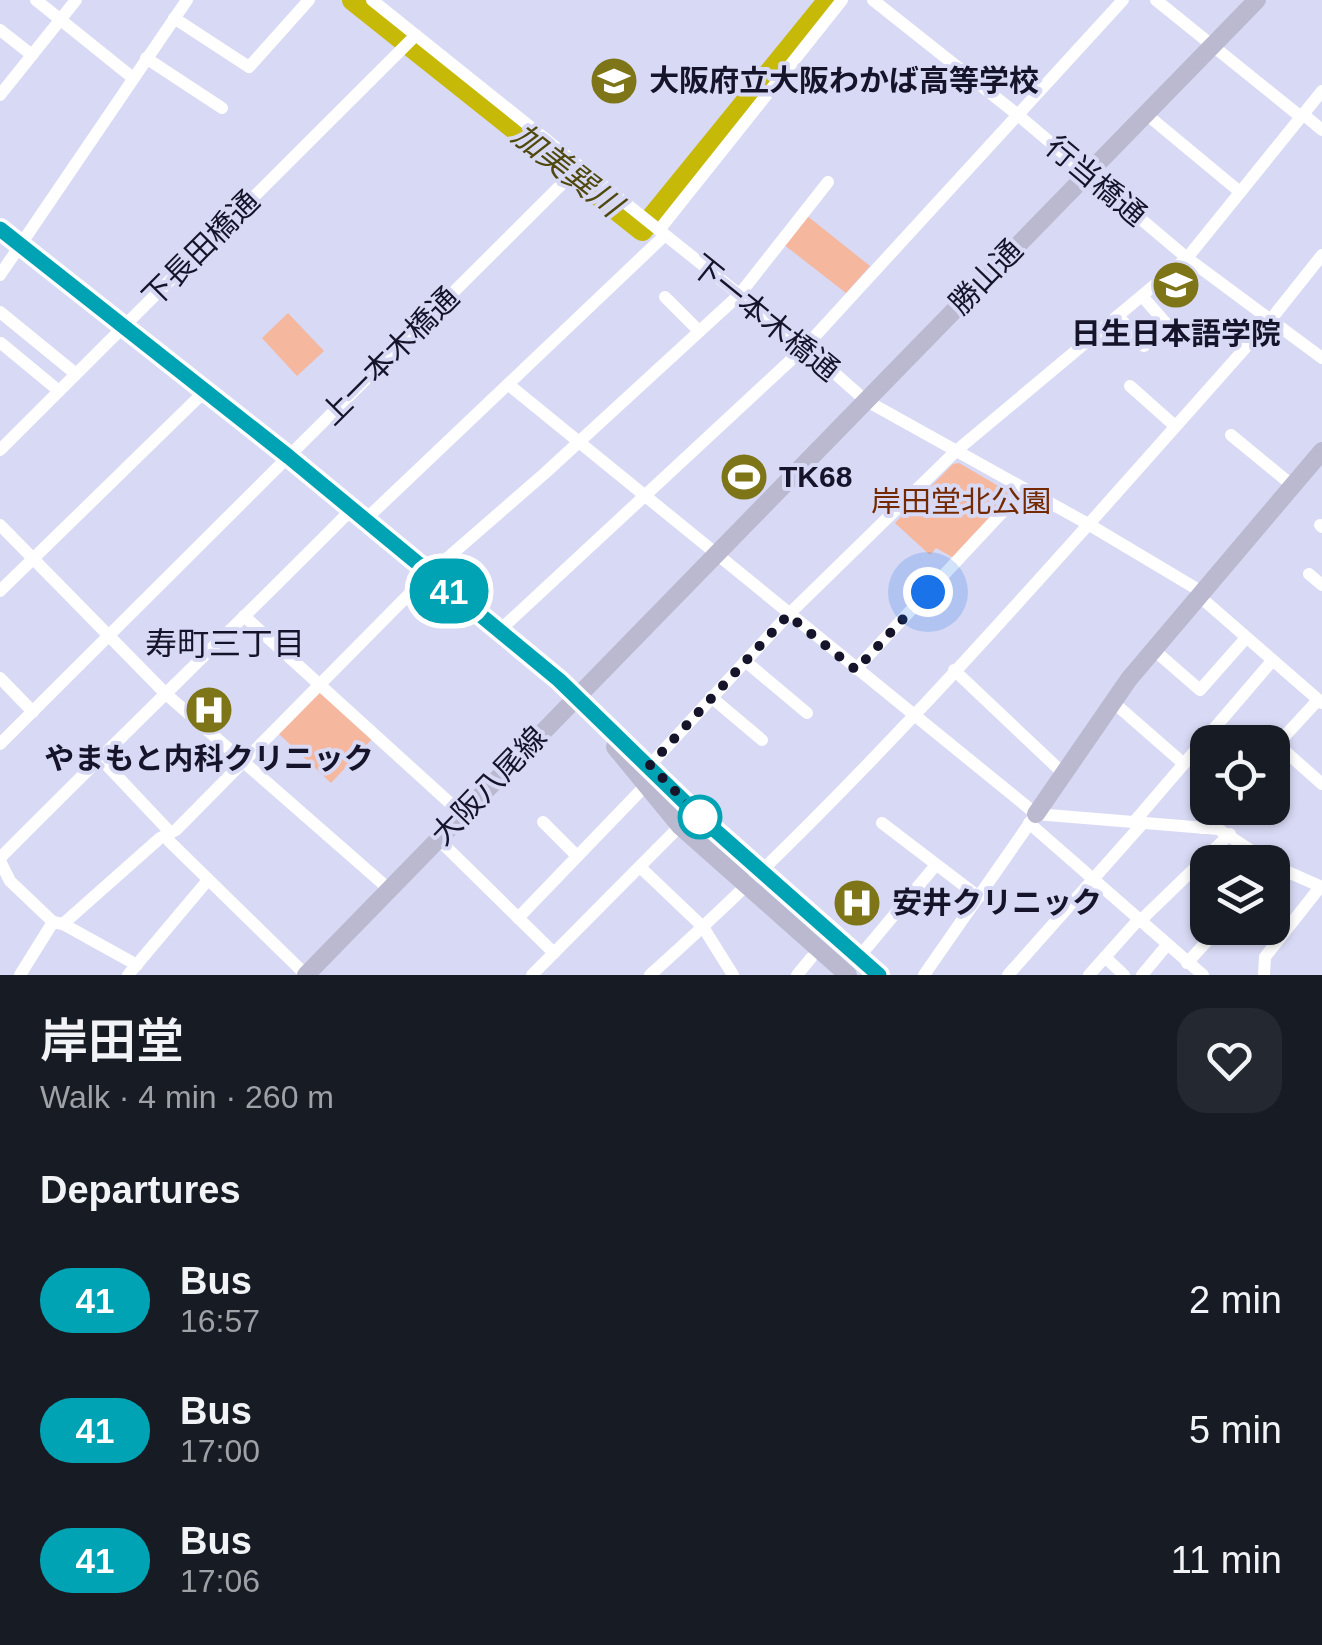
<!DOCTYPE html>
<html lang="en">
<head>
<meta charset="utf-8">
<style>
  :root { --surface:#171b24; --page:#242831; --text:#f1f3f6; --muted:#9ea1a6 }
  body { margin:0; font-family:Helvetica,"Noto Sans JP",sans-serif; background:var(--page); color:var(--text); height:100vh; display:flex; flex-direction:column; font-size:38px; white-space:nowrap }
  * { box-sizing:border-box; margin:0 }
  p { font-size:32px; color:var(--muted) }
  .icon { flex:none; width:55px; height:55px; fill:none; stroke:currentColor; stroke-width:2; stroke-linecap:round; stroke-linejoin:round }
  .map { position:relative; height:975px; overflow:hidden }
  .sheet { display:flex; flex-direction:column; background:var(--surface); flex:1 }
  .sheet>* { flex:none }
  .badge { padding:0 20px; border-radius:32px; font-size:35px; line-height:65px }
  .buttons { position:absolute; left:1190px; top:725px; display:grid; gap:20px }
  .buttons a { display:grid; place-items:center; width:100px; height:100px; border-radius:20px; background:var(--surface); box-shadow:0 2px 8px #0004; font-size:50px }
  .you { position:absolute; width:50px; height:50px; margin:-25px; border:8px solid #fff; border-radius:50%; background:#1a73e8; box-shadow:0 0 0 15px #1a73e833 }
  .map>.badge { position:absolute; translate:-50% -50%; box-shadow:0 0 0 5px #fff }
  h2 { padding:0 40px; font-size:38px; line-height:90px }
  .round { display:grid; place-items:center; flex:none; width:105px; height:105px; border-radius:30px; background:var(--page) }
  .overview { display:flex; align-items:center; justify-content:space-between; height:170px; padding:0 40px }
  h1 { font-size:48px; font-weight:600; line-height:75px }
  ul { padding:0; list-style:none }
  li { display:flex; align-items:center; gap:30px; height:130px; padding:0 40px }
  li div { flex:1 }
  li b { display:block; font-size:38px }
  li em { font-style:normal }
  li .badge { min-width:110px; font-weight:700; text-align:center }
  .map>svg:first-child { display:block }
  .green { fill:#f5b79d }
  .lines { fill:none; stroke-linecap:round; stroke-linejoin:round }
  .river { stroke:#c7b908; stroke-width:22 }
  .street { stroke:#fff; stroke-width:12 }
  .secondary { stroke:#bab9d0; stroke-width:18 }
  .line-casing { stroke:#fff; stroke-width:22 }
  .line { stroke:#00a3b4; stroke-width:15 }
  .walk { stroke:#15142b; stroke-width:10; stroke-dasharray:0 18 }
  .stop-dot { fill:#fff; stroke:#00a3b4; stroke-width:5 }
  .labels { text-anchor:middle; stroke-width:8; stroke-linejoin:round; paint-order:stroke }
  .poi-label { font-size:30px; font-weight:bold; fill:#15142b; stroke:#d8d9f4; text-anchor:start }
  .street-label { font-size:30px; fill:#15142b; stroke:#d8d9f4 }
  .park-label { font-size:30px; fill:#742a00; stroke:#d8d9f4 }
  .water-label { font-size:32px; font-style:italic; fill:#4f490e; stroke:#d8d9f4 }
  .neighbourhood-label { font-size:32px; fill:#15142b; stroke:#d8d9f4 }
</style>
</head>
<body>
<div class="map">
<svg width="1322" height="975" viewBox="0 0 1322 975">
  <rect width="100%" height="100%" fill="#d8d9f4"/>
  <g class="green">
    <polygon points="806,215 870,266 846,293 783,244"/>
    <polygon points="288,313 324,351 297,376 262,338"/>
    <polygon points="959,463 1007,491 1009,496 954,558 936,548 930,555 895,523 953,464"/>
    <polygon points="316,692 324,694 372,739 331,783 278,733"/>
  </g>
  <g class="lines">
    <polyline class="river" points="353,0 642,230 829,0"/>
    <g class="street">
      <polyline points="36,0 133,78"/>
      <polyline points="372,0 805,347 865,400 1088,524 1202,592"/>
      <polyline points="873,0 1018,115 1187,258 1322,358"/>
      <polyline points="1156,0 1301,117"/>
      <polyline points="174,18 249,67 309,0"/>
      <polyline points="0,30 32,55"/>
      <polyline points="146,58 222,108"/>
      <polyline points="0,95 76,0"/>
      <polyline points="1146,114 1240,192"/>
      <polyline points="1303,114 1322,130"/>
      <polyline points="659,230 842,0"/>
      <polyline points="0,275 187,0"/>
      <polyline points="1142,296 1170,328"/>
      <polyline points="665,297 699,331"/>
      <polyline points="0,312 76,374"/>
      <polyline points="1118,316 1144,346"/>
      <polyline points="1,343 59,391"/>
      <polyline points="509,385 1036,814 1218,829 1269,862"/>
      <polyline points="1130,386 1175,426"/>
      <polyline points="1231,435 1293,486"/>
      <polyline points="0,450 416,35"/>
      <polyline points="365,520 664,236"/>
      <polyline points="0,525 166,694 390,890"/>
      <polyline points="1320,525 1322,527"/>
      <polyline points="1309,574 1322,585"/>
      <polyline points="0,591 205,391"/>
      <polyline points="1199,596 1322,703"/>
      <polyline points="244,616 462,814"/>
      <polyline points="499,631 805,347 1123,0"/>
      <polyline points="1154,650 1200,690 1246,638"/>
      <polyline points="745,661 807,713"/>
      <polyline points="856,669 1024,489"/>
      <polyline points="954,670 1065,775"/>
      <polyline points="0,678 33,712"/>
      <polyline points="711,697 762,740"/>
      <polyline points="1113,702 1184,764"/>
      <polyline points="0,744 580,166"/>
      <polyline points="1277,744 1322,784"/>
      <polyline points="1272,750 1318,700"/>
      <polyline points="100,758 168,830 169,841 306,975"/>
      <polyline points="650,765 788,615 956,451 1187,258 1322,91"/>
      <polyline points="543,822 577,856"/>
      <polyline points="1134,822 1272,661"/>
      <polyline points="882,823 979,897"/>
      <polyline points="1029,823 1203,975"/>
      <polyline points="1203,828 1221,808"/>
      <polyline points="438,839 554,953"/>
      <path d="M0 858C116 741 235 627 352 509"/>
      <polyline points="0,861 10,881 53,922"/>
      <polyline points="1272,865 1322,887"/>
      <polyline points="640,867 703,927 733,975"/>
      <polyline points="518,918 646,785"/>
      <polyline points="1139,922 1230,834"/>
      <polyline points="63,924 137,965"/>
      <polyline points="859,957 935,866"/>
      <polyline points="1105,957 1124,975"/>
      <polyline points="1187,963 1219,928"/>
      <polyline points="20,975 53,922 63,924 160,838 176,830 429,574 544,474 739,295 828,182"/>
      <polyline points="128,975 208,880"/>
      <polyline points="532,975 680,826"/>
      <path d="M650 975C875 774 1072 542 1272 318L1322 255"/>
      <polyline points="797,975 811,958"/>
      <polyline points="924,975 1034,817"/>
      <polyline points="1008,975 1143,823"/>
      <polyline points="1089,975 1139,919"/>
      <polyline points="1142,975 1167,945"/>
      <polyline points="1264,975 1265,957 1320,887"/>
    </g>
    <g class="secondary">
      <polyline points="0,229 289,457 559,681 699,816 879,975"/>
      <polyline points="615,747 680,826 848,975"/>
      <polyline points="1036,814 1129,679 1322,451"/>
      <polyline points="306,975 1257,0"/>
    </g>
  </g>
  <g class="lines">
    <g class="line-casing">
      <polyline id="line" points="0,229 289,457 559,680 699,816 879,975"/>
    </g>
    <use href="#line" class="line"/>
    <polyline class="walk" points="700,817 650,765 788,615 856,670 928,592"/>
  </g>
  <defs>
    <g id="school-disc" transform="scale(2.5)"><circle r="9.5" fill="#7d7518" stroke="#d8d9f4"/><path d="M0-5L7-2L0 1L-7-2ZM-4 1L0 2.5L4 1V4Q0 6-4 4Z" fill="#fff"/></g>
    <g id="stadium-disc" transform="scale(2.5)"><circle r="9.5" fill="#7d7518" stroke="#d8d9f4"/><path d="M0-5a6.5 5 0 1 0 0 10a6.5 5 0 1 0 0-10ZM-3.5-1.8h7v3.6h-7Z" fill="#fff"/></g>
    <g id="hospital-disc" transform="scale(2.5)"><circle r="9.5" fill="#7d7518" stroke="#d8d9f4"/><path d="M-5-5h3v3.5h4V-5h3V5h-3V1.5h-4V5h-3Z" fill="#fff"/></g>
  </defs>
  <g fill-rule="evenodd">
    <use href="#school-disc" x="614" y="81"/>
    <use href="#school-disc" x="1176" y="285"/>
    <use href="#stadium-disc" x="744" y="477"/>
    <use href="#hospital-disc" x="209" y="710"/>
    <use href="#hospital-disc" x="857" y="903"/>
  </g>
  <circle class="stop-dot" cx="700" cy="817" r="20"/>
  <g class="labels">
    <g class="poi-label">
      <text x="649" y="91">大阪府立大阪わかば高等学校</text>
      <text x="1176" y="344" text-anchor="middle">日生日本語学院</text>
      <text x="779" y="487">TK68</text>
      <text x="209" y="769" text-anchor="middle">やまもと内科クリニック</text>
      <text x="892" y="913">安井クリニック</text>
    </g>
    <g class="street-label">
      <text transform="translate(1096 181) rotate(40)" y="10">行当橋通</text>
      <text transform="translate(201 249) rotate(-45)" y="10">下長田橋通</text>
      <text transform="translate(986 277) rotate(-46)" y="10">勝山通</text>
      <text transform="translate(765 318) rotate(39)" y="10">下一本木橋通</text>
      <text transform="translate(390 356) rotate(-45)" y="10">上一本木橋通</text>
      <text transform="translate(489 786) rotate(-46)" y="10">大阪八尾線</text>
    </g>
    <g class="park-label">
      <text x="961" y="512">岸田堂北公園</text>
    </g>
    <g class="water-label">
      <text transform="translate(567 170) rotate(38)" y="11">加美巽川</text>
    </g>
    <g class="neighbourhood-label">
      <text x="225" y="655">寿町三丁目</text>
    </g>
  </g>
</svg>
<div class="buttons">
<a><svg class="icon" aria-label="locate" viewBox="0 0 24 24"><circle cx="12" cy="12" r="6"/><path d="M12 2v4M12 18v4M2 12h4M18 12h4"/></svg></a>
<a><svg class="icon" aria-label="layers" viewBox="0 0 24 24"><path d="M12 4l9 5-9 5-9-5zM3 14l9 5 9-5"/></svg></a>
</div>
<div class="you" style="left:928px;top:592px"></div>
<b class="badge" style="left:449px;top:591px;background:#00a3b4;color:#fff">41</b>
</div>
<section class="sheet">
<div class="overview"><div><h1>岸田堂</h1><p>Walk · 4 min · 260 m</p></div><a class="round"><svg class="icon" aria-label="heart" viewBox="0 0 24 24"><path d="M12 20l-8-8c-3-5 5-10 8-4 3-6 11-1 8 4z"/></svg></a></div>
<h2>Departures</h2>
<ul>
<li><span class="badge" style="background:#00a3b4;color:#fff">41</span><div><b>Bus</b><p>16:57</p></div><em>2 min</em></li>
<li><span class="badge" style="background:#00a3b4;color:#fff">41</span><div><b>Bus</b><p>17:00</p></div><em>5 min</em></li>
<li><span class="badge" style="background:#00a3b4;color:#fff">41</span><div><b>Bus</b><p>17:06</p></div><em>11 min</em></li>
</ul>
</section>
</body>
</html>
